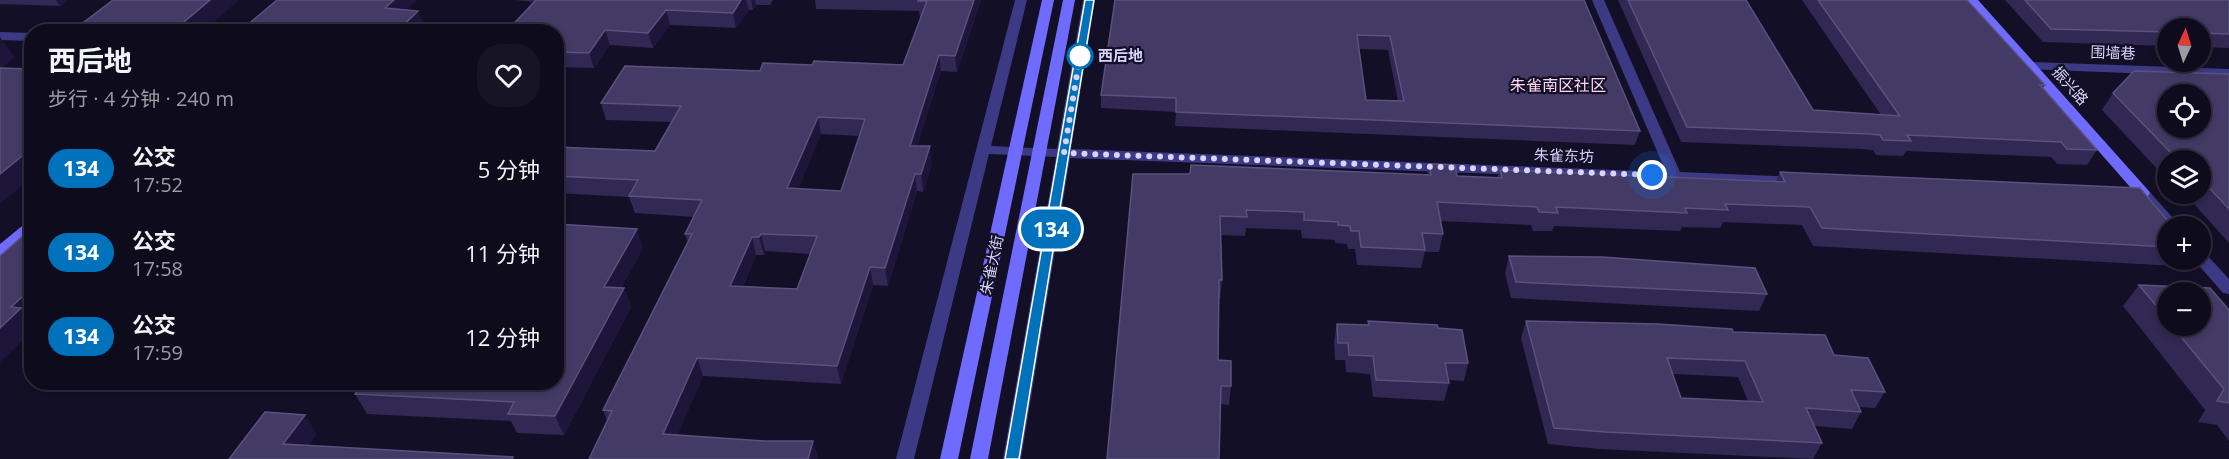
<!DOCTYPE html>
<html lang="zh">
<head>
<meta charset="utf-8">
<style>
  :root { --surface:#0e0b1c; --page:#171425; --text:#f1f3f6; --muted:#9b9ba3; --line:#2e2b3b }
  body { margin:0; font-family:"Open Sans","Noto Sans SC",sans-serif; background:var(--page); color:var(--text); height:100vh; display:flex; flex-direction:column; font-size:22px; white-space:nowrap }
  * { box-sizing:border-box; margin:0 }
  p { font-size:20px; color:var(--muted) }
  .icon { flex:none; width:33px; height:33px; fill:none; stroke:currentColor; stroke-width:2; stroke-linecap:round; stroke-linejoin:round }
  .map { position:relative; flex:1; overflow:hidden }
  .side { position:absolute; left:24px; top:24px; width:540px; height:366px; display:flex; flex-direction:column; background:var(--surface); border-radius:24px; box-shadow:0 3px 9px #0003,0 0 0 2px var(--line) }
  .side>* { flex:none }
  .badge { padding:0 12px; border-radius:20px; font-size:21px; line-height:39px }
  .needle { width:39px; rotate:4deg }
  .buttons { position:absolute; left:2157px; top:18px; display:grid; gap:12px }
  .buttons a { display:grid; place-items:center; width:54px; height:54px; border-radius:50%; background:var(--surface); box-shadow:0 3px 9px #0003,0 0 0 2px var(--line); font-size:30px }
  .you { position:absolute; width:30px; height:30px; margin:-15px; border:4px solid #fff; border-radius:50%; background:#1a73e8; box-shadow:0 0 0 9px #1a73e833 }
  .map>.badge { position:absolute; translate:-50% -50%; box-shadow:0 0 0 3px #fff }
  .round { display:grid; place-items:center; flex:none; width:63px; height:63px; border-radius:24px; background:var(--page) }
  .headline { display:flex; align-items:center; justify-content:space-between; height:102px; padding:0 24px }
  h1 { font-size:28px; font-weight:700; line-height:45px }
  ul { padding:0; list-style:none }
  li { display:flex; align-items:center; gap:18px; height:84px; padding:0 24px }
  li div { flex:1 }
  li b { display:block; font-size:22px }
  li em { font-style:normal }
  li .badge { min-width:66px; font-weight:700; text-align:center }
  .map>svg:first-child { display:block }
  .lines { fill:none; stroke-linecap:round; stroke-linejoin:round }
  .street { fill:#3d3a85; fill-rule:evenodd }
  .secondary { fill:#6f6bff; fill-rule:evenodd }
  .wall { fill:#312854; fill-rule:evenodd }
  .shaded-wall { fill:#1d163a }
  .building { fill:#433a66; stroke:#5a527e; stroke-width:1.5; fill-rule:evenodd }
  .line { fill:#0072bc; stroke:#fff; stroke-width:1.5 }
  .walk { stroke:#d9d4ff; stroke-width:6; stroke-dasharray:0 10.8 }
  .stop-dot { fill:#fff; stroke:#0072bc; stroke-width:3 }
  .labels { text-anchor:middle; stroke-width:4.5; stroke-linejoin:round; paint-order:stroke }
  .street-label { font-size:15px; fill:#d9d4ff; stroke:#130f26 }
  .stop-label { font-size:15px; font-weight:bold; fill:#d9d4ff; stroke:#130f26; text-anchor:start }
  .neighbourhood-label { font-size:16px; fill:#ffd6f0; stroke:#130f26 }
</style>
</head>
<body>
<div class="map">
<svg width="2229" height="459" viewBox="0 0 2229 459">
  <rect width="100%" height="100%" fill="#130f26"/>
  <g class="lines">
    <g class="street">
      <polygon points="1015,0 1027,0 991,146 1057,149 1083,0 1095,0 1071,149 1666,172 1592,0 1604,0 1680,172 1796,177 1803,181 1796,185 1070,158 1021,459 1003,459 1056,157 989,154 914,459 896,459"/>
      <polygon points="0,32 32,33 32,41 0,40"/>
      <polygon points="2031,62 2229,69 2229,77 2027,69 2025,66"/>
      <polygon points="2143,188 2148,190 2180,226 2168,226 2168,229 2136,193"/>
      <polygon points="2200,252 2205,253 2229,279 2229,294 2223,293 2195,261 2200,260"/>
    </g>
    <g class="secondary">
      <polygon points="1042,0 1054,0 958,459 940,459"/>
      <polygon points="1063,0 1075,0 988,459 970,459"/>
      <polygon points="1966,0 1978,0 2148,190 2150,193 2148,196 2138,196"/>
      <polygon points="32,220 32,233 5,256 0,257 0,244 27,222"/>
    </g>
  </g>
  <g class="wall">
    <polygon points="0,0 68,0 60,6 0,4"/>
    <polygon points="515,0 773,0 770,5 756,5 753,10 749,10 736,28 670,25 653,48 610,45 594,68 556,67 556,32 534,2"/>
    <path d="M815 0H981L957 72 941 71 917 146 932 164 923 192 917 191 888 286 873 285 841 384 703 376 677 435 764 441H813L818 459H589L607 421 603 410 688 243 685 234 694 217 635 213 629 197 556 193V147L655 151 672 122 606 120 601 103 760 71 812 65H903L921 17H920L919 11 816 9ZM821 134 860 136 841 191 798 189ZM765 251 810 254 797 289 743 286 756 255H764Z"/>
    <path d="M1115 0H1584L1640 131 1635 145 1368 134 1175 126 1176 112 1101 108V95ZM1359 49 1388 50 1398 101 1366 100Z"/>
    <polygon points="1618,0 1746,0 1813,110 1881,115 1802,0 1967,0 2045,85 2043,88 2097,150 2087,165 2057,164 2051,157 1906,151 1903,156 1876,155 1873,150 1862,149 1681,142"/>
    <polygon points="2005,0 2229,0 2229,48 2200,47 2200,28 2168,28 2168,46 2043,42"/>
    <polygon points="2229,74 2229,243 2185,194 2200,194 2200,160 2168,160 2168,174 2162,174 2102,110 2113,93"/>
    <polygon points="1429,164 1457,176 1497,177 1500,170 1776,181 1780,172 2168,226 2168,260 2180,260 2175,266 1813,246 1802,225 1723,222 1720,228 1682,227 1680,231 1554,226 1552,231 1533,231 1531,225 1441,221 1443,234 1439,252 1425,252 1421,268 1357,265 1355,249 1348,249 1347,244 1335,243 1335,240 1302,238 1301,230 1246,228 1245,236 1221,235 1222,280 1220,299 1219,299 1218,360 1231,386 1229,405 1221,404 1190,174 1427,175"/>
    <polygon points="643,248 621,288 624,288 631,307 564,435 517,433 511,421 367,414 355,394"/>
    <polygon points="1509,256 1767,294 1759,311 1511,298 1505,273"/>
    <path d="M2139 285 2210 288 2229 310V441L2217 425 2198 422 2205 410 2123 306ZM2168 292H2200V326H2168Z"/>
    <polygon points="1368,321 1438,328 1468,363 1464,381 1448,380 1449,383 1444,401 1373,397 1370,374 1346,372 1345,360 1335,360 1334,341 1337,324 1368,325"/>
    <path d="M1526 321 1733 332 1885 392 1875 408 1859 407 1861 412 1852 429 1814 426 1822 443 1813 459 1599 449 1548 444 1521 338ZM1673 374 1738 377 1748 401 1681 398Z"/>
  </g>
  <g class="shaded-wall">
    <polygon points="56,0 68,0 60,6"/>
    <polygon points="210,0 239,0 203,32 172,32"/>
    <polygon points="394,0 417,0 392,23 385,8"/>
    <polygon points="741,0 746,0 749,10 736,28 733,13"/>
    <polygon points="751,0 755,0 756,5 753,10"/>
    <polygon points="974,0 981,0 957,72 955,56"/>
    <polygon points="666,10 670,25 653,48 648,33"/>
    <polygon points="418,11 425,26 419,32 396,32"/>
    <polygon points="605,30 610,45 594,68 589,53"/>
    <polygon points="0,37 15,57 0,70"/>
    <polygon points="939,55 941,71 912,163 910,146"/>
    <polygon points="818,117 821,134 791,206 787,188"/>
    <polygon points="930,146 932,164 923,192 921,174"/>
    <polygon points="32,148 32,177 0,204 0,174"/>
    <polygon points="915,174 917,191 888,286 885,268"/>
    <polygon points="637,229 643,248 611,306 604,287"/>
    <polygon points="761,234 765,251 764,255 759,237"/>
    <polygon points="752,237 756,255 735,304 730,286"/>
    <polygon points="870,267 873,285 841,384 837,366"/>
    <polygon points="32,288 32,332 0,362 0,328 11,307"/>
    <polygon points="624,288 631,307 564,435 555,416"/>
    <polygon points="697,358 703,376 670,452 663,434"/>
    <polygon points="305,415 317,434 299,459 283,444"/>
    <polygon points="813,441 818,459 808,459"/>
  </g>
  <g class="building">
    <polygon points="113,0 210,0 172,32 71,32"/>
    <polygon points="277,0 394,0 385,8 418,11 396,32 239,32"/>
    <polygon points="536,0 741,0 733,13 666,10 648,33 605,30 589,53 556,52 556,32 506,32"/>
    <path d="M918 0H974L955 56 939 55 910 146H930L921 174H915L885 268 870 267 837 366 697 358 663 434 764 441H813L808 459H589L612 411 603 410 692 234H685L702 200 629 196 638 180 556 176V147L655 151 681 106 601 103 625 66 760 71 763 63 812 65 814 61 903 65 927 1H918ZM818 117 865 119 841 191 787 188ZM761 234 817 236 797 289 730 286 752 237H759Z"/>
    <path d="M1115 0H1584L1640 131 1176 112V98L1101 95ZM1357 35 1390 36 1404 101 1366 100Z"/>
    <polygon points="1628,0 1746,0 1813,110 1900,116 1818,0 1967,0 2045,85 2040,85 2097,150 2067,149 2061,142 1907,135 1911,141 1883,140 1880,135 1870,134 1687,127"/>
    <polygon points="2025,0 2229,0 2229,34 2200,33 2200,28 2168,28 2168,32 2051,29"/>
    <polygon points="0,68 32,69 32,148 0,174"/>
    <path d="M2134 71 2229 74V209L2200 178V160H2184L2181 157H2175L2113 93ZM2168 94H2200V128H2168Z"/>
    <polygon points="1429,164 1455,165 1457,176 1502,178 1500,170 1785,182 1780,172 2140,188 2172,226 2168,226 2168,247 1822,228 1810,207 1725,204 1728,210 1685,208 1687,213 1556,207 1558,213 1539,212 1537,207 1437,202 1443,234 1422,233 1425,250 1361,247 1359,231 1351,231 1350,226 1338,225 1338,222 1304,220 1304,212 1246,210 1247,217 1220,216 1222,280 1219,280 1218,360 1231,361 1231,386 1221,386 1219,459 1107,459 1133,174 1190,174 1191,165 1431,175"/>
    <polygon points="556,224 637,229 604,287 624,288 555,416 508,414 514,402 355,394 363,382 556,382"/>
    <polygon points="32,228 32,288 11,307 21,308 0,328 0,256"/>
    <polygon points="1509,256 1602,257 1755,268 1767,294 1516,282"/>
    <polygon points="2139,285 2210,288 2229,310 2229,403 2217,401 2224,389 2172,326 2200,326 2200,292 2168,292 2168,320"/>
    <polygon points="1368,321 1437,325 1438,328 1462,330 1468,363 1445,363 1449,383 1376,380 1373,356 1349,355 1348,343 1338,343 1337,324 1369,325"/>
    <path d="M1526 321 1658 324 1732 329 1733 332 1825 335 1834 355 1868 358 1885 392 1851 390 1861 412 1806 408 1822 443 1606 432 1554 428ZM1667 358 1745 361 1763 402 1681 398Z"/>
    <polygon points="265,412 305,415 283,444 513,457 512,459 229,459"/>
  </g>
  <polygon class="line" points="1085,0 1094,0 1019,459 1005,459"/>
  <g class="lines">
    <polyline class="walk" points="1080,56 1064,153 1652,175"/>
  </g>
  <circle class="stop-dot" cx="1080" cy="56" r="12"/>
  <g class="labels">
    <g class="street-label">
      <text transform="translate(2113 53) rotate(2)" y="5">围墙巷</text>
      <text transform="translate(2070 86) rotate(48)" y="5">振兴路</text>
      <text transform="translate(1564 156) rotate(2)" y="5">朱雀东坊</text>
      <text transform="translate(992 265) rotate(-78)" y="5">朱雀大街</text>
    </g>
    <g class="stop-label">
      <text x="1098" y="61">西后地</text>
    </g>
    <g class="neighbourhood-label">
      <text x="1558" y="91">朱雀南区社区</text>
    </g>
  </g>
</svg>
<div class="buttons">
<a><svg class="needle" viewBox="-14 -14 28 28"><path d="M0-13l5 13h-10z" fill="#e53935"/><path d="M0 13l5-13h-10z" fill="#9b9ba3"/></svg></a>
<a><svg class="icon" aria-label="locate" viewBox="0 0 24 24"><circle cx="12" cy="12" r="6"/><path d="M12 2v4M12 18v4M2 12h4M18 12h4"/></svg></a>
<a><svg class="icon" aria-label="layers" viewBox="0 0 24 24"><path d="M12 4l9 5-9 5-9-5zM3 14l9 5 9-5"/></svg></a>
<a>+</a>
<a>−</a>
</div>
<div class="you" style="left:1652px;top:175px"></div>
<b class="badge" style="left:1051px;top:229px;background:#0072bc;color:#fff">134</b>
<section class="side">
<div class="headline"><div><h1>西后地</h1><p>步行 · 4 分钟 · 240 m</p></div><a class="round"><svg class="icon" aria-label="heart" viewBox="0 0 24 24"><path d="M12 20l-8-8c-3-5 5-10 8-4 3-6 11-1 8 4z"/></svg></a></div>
<ul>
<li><span class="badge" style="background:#0072bc;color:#fff">134</span><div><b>公交</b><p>17:52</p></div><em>5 分钟</em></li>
<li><span class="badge" style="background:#0072bc;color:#fff">134</span><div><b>公交</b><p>17:58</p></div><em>11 分钟</em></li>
<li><span class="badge" style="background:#0072bc;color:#fff">134</span><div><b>公交</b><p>17:59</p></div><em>12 分钟</em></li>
</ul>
</section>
</div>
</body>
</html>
